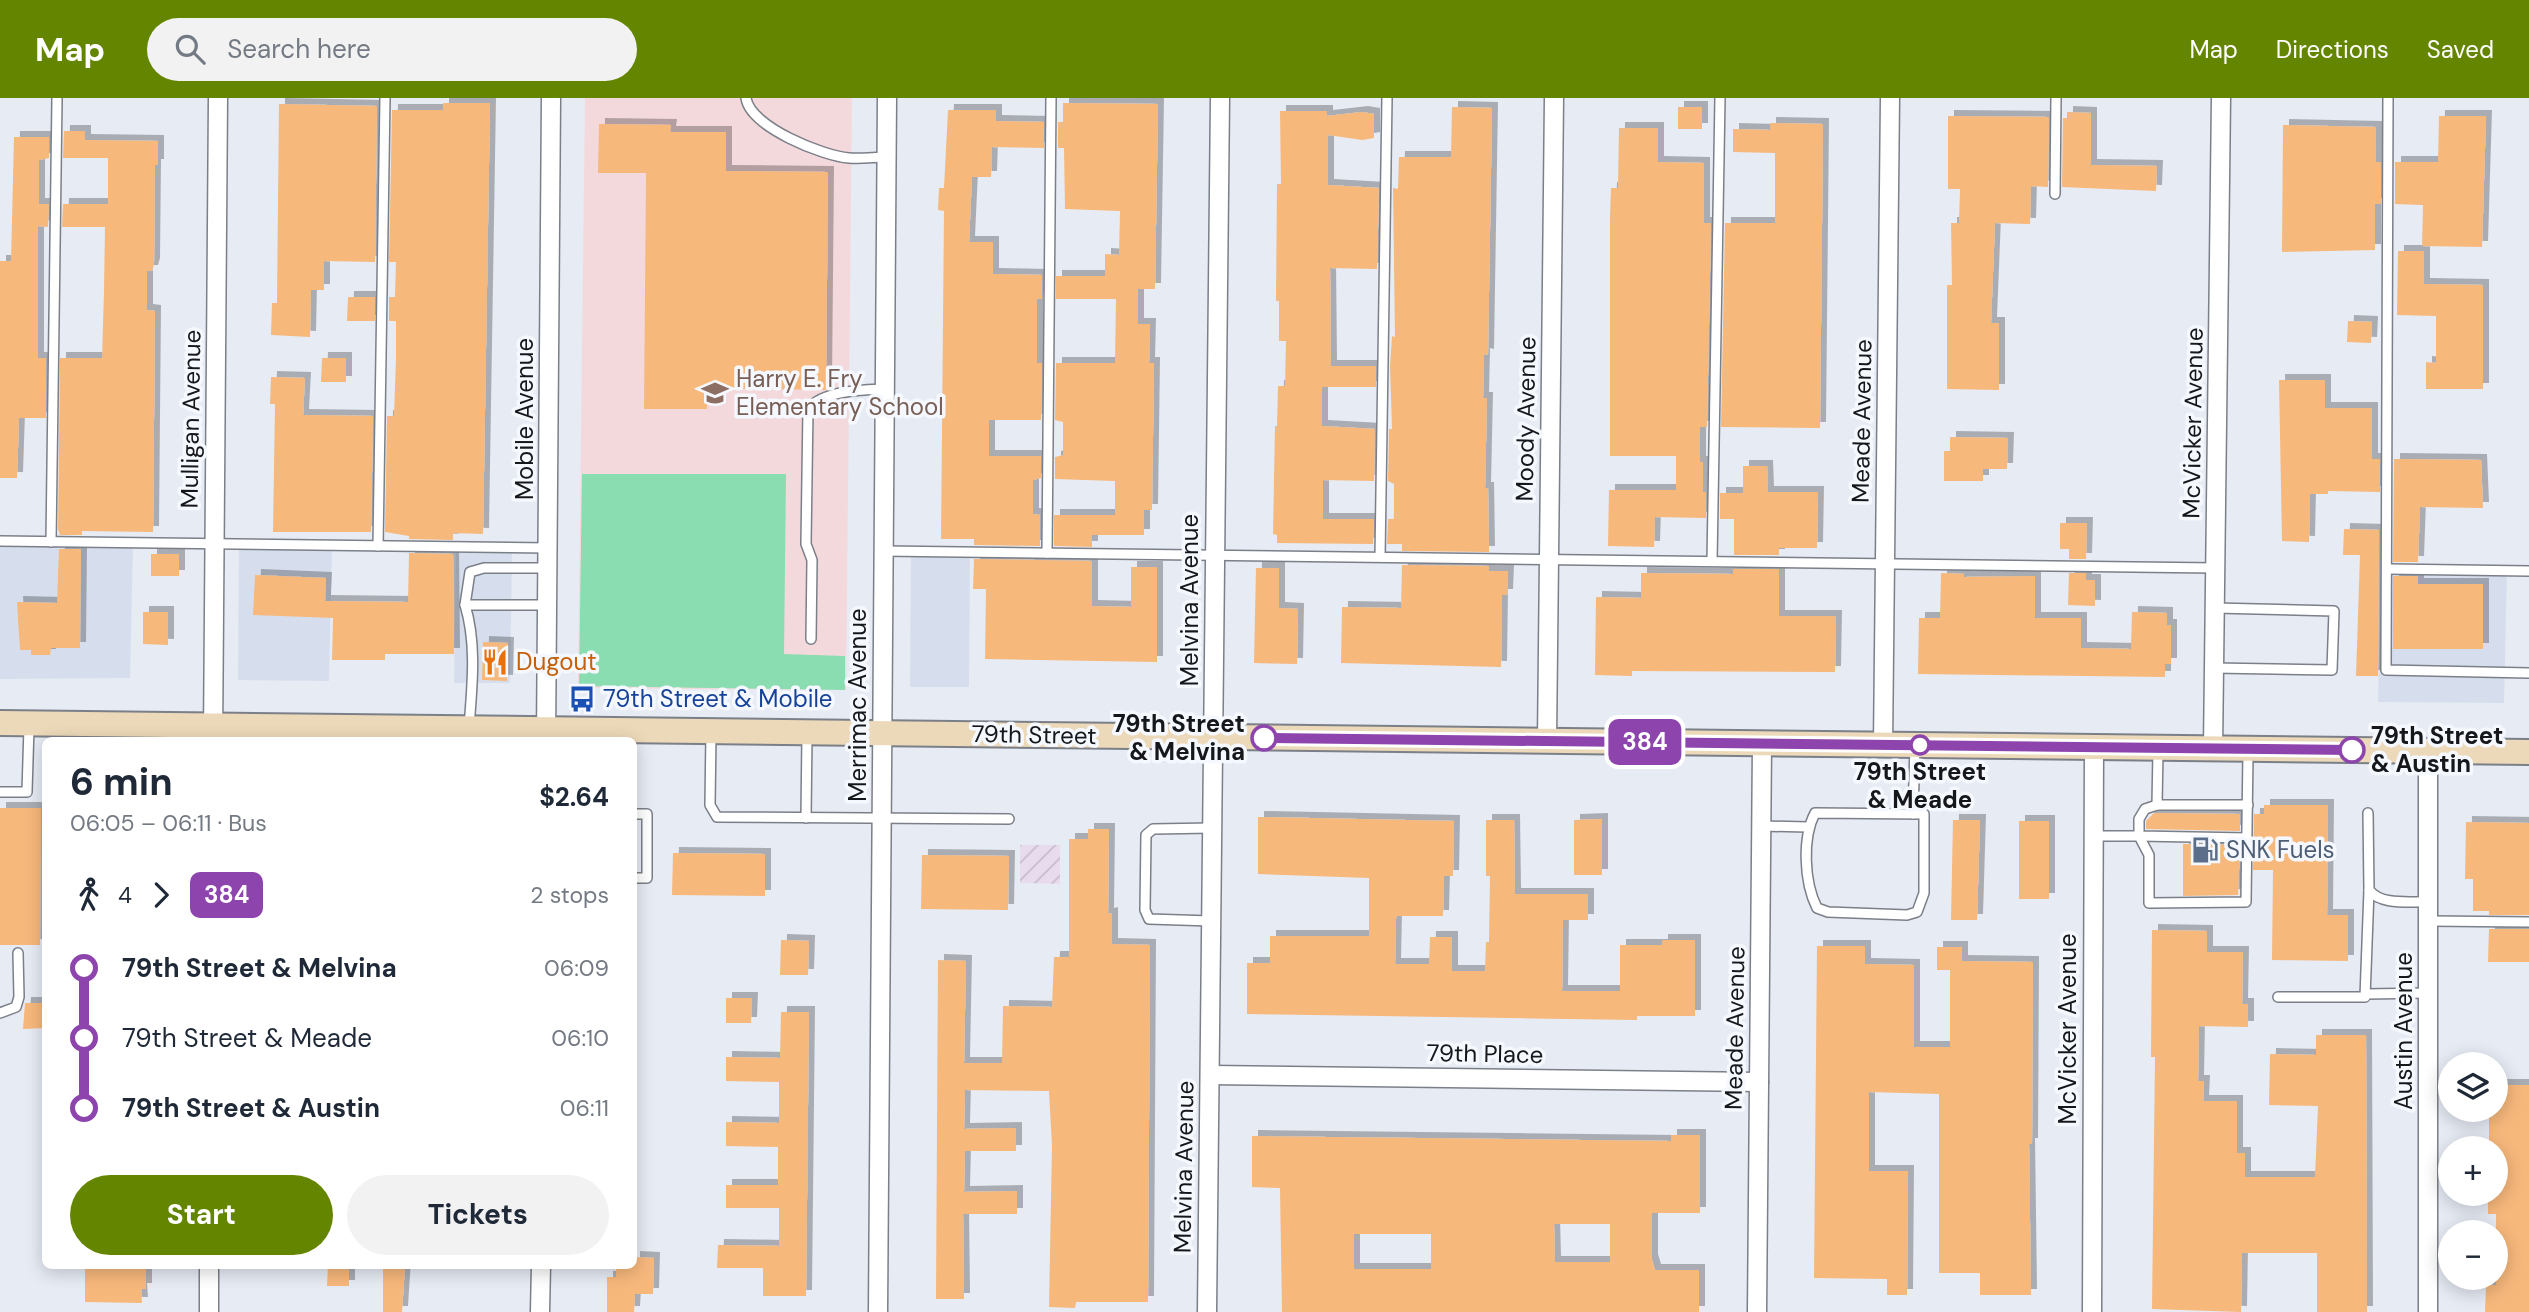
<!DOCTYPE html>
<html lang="en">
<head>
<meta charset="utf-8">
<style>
  :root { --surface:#fff; --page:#f2f2f3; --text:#1f2937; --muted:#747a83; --accent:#648500 }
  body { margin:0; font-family:"DM Sans",sans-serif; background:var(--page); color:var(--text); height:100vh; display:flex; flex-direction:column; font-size:26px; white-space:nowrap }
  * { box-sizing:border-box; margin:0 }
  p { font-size:23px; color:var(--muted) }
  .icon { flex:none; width:38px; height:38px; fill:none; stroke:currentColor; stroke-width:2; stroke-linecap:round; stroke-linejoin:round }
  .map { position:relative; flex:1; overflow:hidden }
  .drawer { position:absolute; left:42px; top:639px; width:595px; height:532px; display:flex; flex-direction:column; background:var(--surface); border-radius:10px; box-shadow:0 4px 18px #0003 }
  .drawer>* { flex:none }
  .badge { padding:0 14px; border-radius:10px; font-size:24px; line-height:46px }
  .tools { position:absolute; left:2438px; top:954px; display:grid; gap:14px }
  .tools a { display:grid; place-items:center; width:70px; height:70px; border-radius:50%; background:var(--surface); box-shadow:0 4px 18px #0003; font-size:35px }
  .map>.badge { position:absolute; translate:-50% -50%; box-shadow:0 0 0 4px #fff }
  .legs { display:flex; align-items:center; gap:10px; height:77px; padding:0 28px; font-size:23px }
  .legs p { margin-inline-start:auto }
  .headline { display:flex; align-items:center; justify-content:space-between; height:119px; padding:0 28px }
  h1 { font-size:38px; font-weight:700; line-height:52px }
  .primary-button { display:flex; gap:14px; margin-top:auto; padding:14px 28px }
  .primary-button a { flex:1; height:80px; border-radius:42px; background:var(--accent); color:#fff; font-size:28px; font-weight:700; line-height:80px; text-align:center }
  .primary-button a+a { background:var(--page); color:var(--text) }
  ul { padding:0 28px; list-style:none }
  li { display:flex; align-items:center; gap:24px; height:70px; font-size:26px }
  li i { display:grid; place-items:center; width:10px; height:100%; margin:0 9px; background:currentColor }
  li i::after { content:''; width:18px; height:18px; margin:-9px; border:5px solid; border-radius:50%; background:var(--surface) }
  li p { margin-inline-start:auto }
  li:first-child i { background:linear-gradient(#0000 50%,currentColor 0) }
  li:last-child i { background:linear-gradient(currentColor 50%,#0000 0) }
  header { display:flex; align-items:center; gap:42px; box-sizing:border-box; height:98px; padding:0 35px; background:var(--accent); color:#fff }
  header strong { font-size:33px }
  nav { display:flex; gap:38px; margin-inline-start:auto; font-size:24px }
  .search { width:490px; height:63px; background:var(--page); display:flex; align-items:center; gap:18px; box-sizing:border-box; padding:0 24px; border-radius:38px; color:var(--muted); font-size:26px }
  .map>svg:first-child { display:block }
  .built { fill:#d6deee }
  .industrial { fill:url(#industrial-furrows) }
  .education { fill:#f4d9dc }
  .grass { fill:#89ddb0 }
  .building { fill:#f7b87c; fill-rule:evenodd; filter:url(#shadow) }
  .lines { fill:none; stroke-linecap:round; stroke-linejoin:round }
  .lane-casing { stroke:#7b7f88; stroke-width:12 }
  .street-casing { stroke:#7b7f88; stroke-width:21 }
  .secondary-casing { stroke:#7b7f88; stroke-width:28 }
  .lane { stroke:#fff; stroke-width:9 }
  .street { stroke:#fff; stroke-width:18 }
  .secondary { stroke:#ecd9b9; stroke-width:24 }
  .line-1-casing { stroke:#fff; stroke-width:16 }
  .line-1 { stroke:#8e44ad; stroke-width:10 }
  .stop-1-dot { fill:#fff; stroke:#8e44ad; stroke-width:3.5 }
  .labels { text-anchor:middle; stroke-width:7; stroke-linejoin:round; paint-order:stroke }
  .education-label { font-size:24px; fill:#785e54; stroke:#f5f8fe; text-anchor:start }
  .street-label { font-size:24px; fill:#15171a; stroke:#f5f8fe }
  .food-label { font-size:24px; fill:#c56008; stroke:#f5f8fe; text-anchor:start }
  .transit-label { font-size:24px; fill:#164399; stroke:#f5f8fe; text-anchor:start }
  .stop-label { font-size:24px; font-weight:bold; fill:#15171a; stroke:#f5f8fe; text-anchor:end }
  .service-label { font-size:24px; fill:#4e5e75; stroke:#f5f8fe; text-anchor:start }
</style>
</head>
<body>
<header>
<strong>Map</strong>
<div class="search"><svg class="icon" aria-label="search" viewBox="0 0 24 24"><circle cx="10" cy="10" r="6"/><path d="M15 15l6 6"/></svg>Search here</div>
<nav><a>Map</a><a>Directions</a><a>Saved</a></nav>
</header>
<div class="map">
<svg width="2529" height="1214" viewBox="0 0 2529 1214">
  <defs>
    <pattern id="industrial-furrows" width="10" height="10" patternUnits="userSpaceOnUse" patternTransform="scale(1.75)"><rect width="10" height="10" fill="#e9dbee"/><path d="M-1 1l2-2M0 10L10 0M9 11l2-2" fill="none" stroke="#c7bbcc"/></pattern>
    <filter id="shadow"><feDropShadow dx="6" dy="-6" stdDeviation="0" flood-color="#0004"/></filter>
  </defs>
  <rect width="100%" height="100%" fill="#e6ebf4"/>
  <g class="built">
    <polygon points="0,443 133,445 130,580 0,581"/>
    <polygon points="239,446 332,448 329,583 238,582"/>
    <polygon points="456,449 512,449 510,585 454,585"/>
    <polygon points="911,453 970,454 969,589 910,589"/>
    <polygon points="2381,471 2507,473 2504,605 2378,604"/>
  </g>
  <polygon class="industrial" points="1020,747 1060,747 1060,786 1020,785"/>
  <polygon class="education" points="585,0 852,0 846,592 578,590"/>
  <polygon class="grass" points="582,376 786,376 784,556 845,558 845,592 579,588"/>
  <g class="building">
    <polygon points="443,5 490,5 483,436 453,435 453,442 409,441 409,438 385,434 387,318 394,318 396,261 396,223 389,223 389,199 395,199 396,164 389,164 392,12 443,12"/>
    <polygon points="1063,5 1158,6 1155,191 1138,191 1138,226 1150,226 1149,265 1154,265 1152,412 1144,412 1144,437 1092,437 1092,449 1054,448 1054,417 1115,417 1115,383 1055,381 1055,359 1063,357 1063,324 1055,322 1056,265 1115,265 1116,201 1056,201 1056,178 1105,178 1105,156 1119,157 1120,113 1065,111 1064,50 1058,50 1058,24 1063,24"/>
    <polygon points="279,6 377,8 375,164 324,163 324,192 311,192 310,239 271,237 272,205 277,205"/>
    <polygon points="1452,9 1492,10 1488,257 1484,256 1483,300 1487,300 1485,390 1488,390 1489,454 1402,453 1402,446 1387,446 1388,421 1394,421 1394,386 1388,383 1389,331 1392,331 1390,268 1392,238 1395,239 1393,90 1398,91 1399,59 1451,59"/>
    <rect x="1678" y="9" width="24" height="22"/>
    <polygon points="948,12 996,12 996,23 1044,24 1044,50 992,49 991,79 972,79 969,144 993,144 993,176 1042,177 1042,201 1037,201 1037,265 1042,265 1041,322 989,322 989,358 1041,358 1041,380 1033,382 1033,416 1040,417 1040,448 974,447 974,441 941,441 944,113 938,112 939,90 944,90"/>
    <polygon points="1280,13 1327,13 1327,18 1362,14 1374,16 1374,40 1362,42 1328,37 1328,87 1379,90 1377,171 1330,170 1331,268 1376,268 1376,289 1322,289 1322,328 1375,331 1374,383 1323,382 1323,421 1374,421 1373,446 1277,445 1277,437 1273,436 1275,328 1277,328 1278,288 1285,288 1286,243 1279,243 1279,203 1276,203 1277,86 1281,86"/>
    <polygon points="2067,14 2091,15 2091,67 2157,68 2156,93 2062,89 2063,20 2067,20"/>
    <polygon points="1948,18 2049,19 2048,89 2031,88 2030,126 1995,125 1991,225 1999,225 1999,292 1947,291 1947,187 1952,187 1951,125 1959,125 1960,91 1948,91"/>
    <polygon points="2439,18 2486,18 2482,149 2422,148 2423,107 2395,106 2395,64 2438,64"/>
    <polygon points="1770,25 1823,26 1820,330 1721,329 1725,125 1775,125 1775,55 1733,54 1733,31 1770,32"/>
    <polygon points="599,26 671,27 670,34 726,34 726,73 828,74 826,292 707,290 707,311 644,311 646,75 598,75"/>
    <polygon points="2283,27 2376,29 2376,64 2381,64 2381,106 2375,106 2375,152 2282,154"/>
    <polygon points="1619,30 1658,30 1658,64 1704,65 1704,125 1711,125 1707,329 1700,329 1700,364 1703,364 1703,394 1706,394 1706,420 1655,419 1654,449 1608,448 1609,392 1676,392 1676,358 1610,358 1610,120 1611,90 1618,90"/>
    <polygon points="64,33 85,33 85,42 158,43 158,67 155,67 154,166 152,173 147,173 147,212 155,213 153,434 82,433 82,437 60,437 58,431 60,260 102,260 104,193 105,129 62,129 63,106 108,106 108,60 63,60"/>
    <polygon points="14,39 49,39 49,60 39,62 39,106 49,106 48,129 38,128 38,260 46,260 46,320 19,320 17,380 0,380 0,163 11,163"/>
    <polygon points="2398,153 2424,153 2424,186 2483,187 2483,291 2426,291 2426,264 2436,265 2436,218 2397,217"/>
    <polygon points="348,199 375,199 375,223 347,223"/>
    <polygon points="2348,223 2372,224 2371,245 2347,244"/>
    <polygon points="322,260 346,260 346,284 321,284"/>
    <polygon points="271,279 305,280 303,317 373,318 371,434 273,434 275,306 270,306"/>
    <polygon points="2279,282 2325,282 2325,310 2372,310 2372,361 2380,361 2380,394 2328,393 2328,396 2310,396 2309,444 2282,443"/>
    <polygon points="1950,339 2008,340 2007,371 1983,371 1983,383 1944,383 1944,353 1950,353"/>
    <polygon points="2394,361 2481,362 2483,410 2420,409 2418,464 2393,464"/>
    <polygon points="1743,368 1767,368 1768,394 1818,394 1817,450 1779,450 1779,457 1734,457 1734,421 1720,421 1720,395 1743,395"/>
    <polygon points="2060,425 2087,425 2086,461 2069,461 2069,451 2060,451"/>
    <polygon points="2344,431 2379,432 2378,578 2356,578 2360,457 2343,457"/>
    <polygon points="59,451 81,451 80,550 51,550 50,557 31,557 31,552 20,552 17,504 57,505"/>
    <polygon points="409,455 453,456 454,556 385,556 385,562 332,562 333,520 253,517 255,477 326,480 325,503 408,504"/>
    <rect x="151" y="456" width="28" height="22"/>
    <polygon points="974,461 1092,463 1092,508 1131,509 1131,469 1157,469 1157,564 985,561 986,491 973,491"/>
    <polygon points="1402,467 1489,468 1489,473 1508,473 1507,497 1502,497 1501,569 1341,565 1342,509 1401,510"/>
    <polygon points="1256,470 1279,470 1279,510 1298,511 1297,566 1254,565"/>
    <polygon points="1733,471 1779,471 1779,518 1836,518 1835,574 1632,573 1632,578 1595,577 1596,499 1641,500 1641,475 1733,476"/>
    <polygon points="1941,475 1964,476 1964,479 2035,478 2035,520 2081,520 2081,550 2131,551 2132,514 2167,515 2167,527 2171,527 2171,566 2165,566 2165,579 1918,576 1919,520 1940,520"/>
    <polygon points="2069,475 2086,475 2086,482 2095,482 2095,508 2068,507"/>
    <polygon points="2393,478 2418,478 2418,486 2483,486 2483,551 2393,551"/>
    <polygon points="143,514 168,514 168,547 143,546"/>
    <polygon points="483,544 508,545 507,583 482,582"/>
    <polygon points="2264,707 2328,707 2327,817 2348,817 2348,863 2272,862 2273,772 2253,772 2254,716 2264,716"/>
    <polygon points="0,710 41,710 40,847 0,847"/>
    <polygon points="2154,715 2240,716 2240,733 2146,731 2146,723"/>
    <polygon points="1258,719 1454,723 1453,778 1444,778 1443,818 1397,818 1396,820 1395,866 1429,866 1430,839 1452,839 1452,873 1485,873 1486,844 1489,844 1490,778 1486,778 1486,722 1514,722 1515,796 1588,796 1588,822 1563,822 1562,893 1620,893 1620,847 1662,847 1662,842 1695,842 1695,918 1637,918 1637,922 1247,916 1247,865 1270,865 1270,838 1369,838 1369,780 1258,776"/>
    <polygon points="1602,721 1602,777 1574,777 1574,722"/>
    <polygon points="1953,722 1980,722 1977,822 1951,822"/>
    <rect x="2019" y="723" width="30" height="78"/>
    <polygon points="2466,724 2529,725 2529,817 2489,817 2489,813 2473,813 2473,781 2465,781"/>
    <polygon points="1088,731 1109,731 1108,816 1112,815 1112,846 1150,847 1148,1204 1076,1204 1075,1210 1049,1209 1052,1048 1049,993 965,992 964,1031 1016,1030 1016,1053 965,1053 964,1094 1017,1093 1017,1116 963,1116 964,1201 936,1201 938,862 966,863 964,965 1002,965 1003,908 1052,909 1054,859 1069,859 1069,741 1088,741"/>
    <polygon points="2183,746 2240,747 2238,797 2183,798"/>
    <polygon points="673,755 765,756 765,798 672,797"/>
    <polygon points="922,757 1009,758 1008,812 921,811"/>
    <polygon points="2489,831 2529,831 2529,864 2488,864"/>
    <polygon points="2152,832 2207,833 2207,854 2243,854 2242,906 2248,906 2248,929 2199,928 2198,983 2204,983 2203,1003 2237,1003 2237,1055 2245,1055 2245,1079 2315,1079 2318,1008 2269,1007 2270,956 2316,957 2316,937 2366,937 2367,1214 2317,1214 2317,1155 2242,1155 2241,1214 2152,1211 2155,959 2151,959"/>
    <polygon points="781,842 809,843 808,877 780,877"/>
    <polygon points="1817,848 1865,848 1865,866 1914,867 1914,949 1950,949 1950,872 1937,872 1937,849 1962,849 1962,863 2033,864 2032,1046 2029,1046 2031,1197 1980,1197 1980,1175 1939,1175 1939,996 1869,994 1869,1073 1908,1073 1907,1197 1887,1197 1887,1181 1814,1180"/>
    <polygon points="726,900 752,900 751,925 726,925"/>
    <polygon points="25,905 46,905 46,930 23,931"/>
    <polygon points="781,914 809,914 806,1198 763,1198 763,1170 717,1170 718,1147 779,1148 779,1110 726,1110 726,1087 778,1087 778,1049 726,1048 726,1024 779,1025 779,984 726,983 726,959 780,960"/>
    <polygon points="2496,987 2529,987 2529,1214 2485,1214 2486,1187 2496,1187 2496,1116 2488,1116 2488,1096 2496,1096 2496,1050 2489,1050 2489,1012 2496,1012"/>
    <path d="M1671 1037H1700V1115H1652V1162L1655 1172H1699V1214H1282L1280 1090 1252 1089V1038L1671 1043ZM1554 1126H1610V1164H1555ZM1354 1136H1431V1171H1354Z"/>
    <polygon points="634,1159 654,1160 653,1196 635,1196 634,1214 607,1214 607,1179 616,1179 616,1167 634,1167"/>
    <polygon points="85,1167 146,1167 146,1191 141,1191 142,1205 85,1204"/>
    <polygon points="328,1167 349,1167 349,1188 327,1188"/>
    <polygon points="383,1167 405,1167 402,1214 383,1214"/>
  </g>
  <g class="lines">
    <g class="lane-casing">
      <g id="lane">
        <path d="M746 0C750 29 823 58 849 60 862 61 875 59 887 59"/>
        <polyline points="2388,0 2386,572 2529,575"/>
        <polyline points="2055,96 2056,0"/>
        <polyline points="0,443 548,450"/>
        <polyline points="51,444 57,0"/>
        <polyline points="378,448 385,0"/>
        <polyline points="884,453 2215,470"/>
        <polyline points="1047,455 1051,0"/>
        <polyline points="1380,459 1387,0"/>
        <polyline points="1712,463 1720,0"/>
        <polyline points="2388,471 2529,473"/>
        <polyline points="465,507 470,474 484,470 548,470"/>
        <path d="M811 541 812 462 806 446 808 311C824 292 862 292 885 291"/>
        <polyline points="2214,570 2332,572 2334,513 2215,510"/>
        <path d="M469 629C472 589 477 546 465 507H548"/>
        <polyline points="711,635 710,707 717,719 1009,721"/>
        <polyline points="0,694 27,694 29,629"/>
        <polyline points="2157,707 2158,653"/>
        <path d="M1815 715 1924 716V795L1917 814 1907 817 1828 814 1817 810C1804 784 1802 740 1815 715Z"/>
        <path d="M2368 715 2369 792C2381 808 2411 803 2429 804"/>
        <polyline points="634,716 647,716 647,780 634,780"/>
        <polyline points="1913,716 1915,648"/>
        <polyline points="806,720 807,636"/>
        <polyline points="1761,728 1807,729"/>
        <polyline points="2094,738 2139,738 2149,757 2149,805 2246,804 2248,654"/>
        <polyline points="2247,740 2139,738 2139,721 2145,711 2157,707 2248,707"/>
        <polyline points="1211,823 1149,821 1145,812 1146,737 1153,731 1212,730"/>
        <polyline points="2429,823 2529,824"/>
        <polyline points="2366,896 2429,895"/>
        <polyline points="2278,899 2365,899 2369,792"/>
        <polyline points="0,915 16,909 19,899 18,855"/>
      </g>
    </g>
    <g class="street-casing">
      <g id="street">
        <polyline points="213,642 218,0"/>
        <polyline points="546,642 551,0"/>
        <polyline points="1547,643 1554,0"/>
        <polyline points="1883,647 1890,0"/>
        <polyline points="2213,651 2221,0"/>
        <polyline points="1210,977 1759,984"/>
        <polyline points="209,1214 209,1167"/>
        <polyline points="540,1214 541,1167"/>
        <polyline points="878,1214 887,0"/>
        <polyline points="1207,1214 1220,0"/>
        <polyline points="1757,1214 1762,646"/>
        <polyline points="2092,1214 2094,649"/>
        <polyline points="2428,1214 2428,653"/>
      </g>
    </g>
    <g class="secondary-casing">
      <polyline id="secondary" points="0,625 2529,654"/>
    </g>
    <use href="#lane" class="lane"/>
    <use href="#street" class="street"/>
    <use href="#secondary" class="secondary"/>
  </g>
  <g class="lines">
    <g class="line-1-casing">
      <polyline id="line-1" points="1264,640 2352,652"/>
    </g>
    <use href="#line-1" class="line-1"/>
  </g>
  <defs>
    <g id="school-bare" transform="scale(2.1)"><path d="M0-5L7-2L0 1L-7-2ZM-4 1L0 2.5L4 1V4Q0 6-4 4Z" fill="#8d6e63" stroke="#f5f8fe" stroke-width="2.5" paint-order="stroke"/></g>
    <g id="restaurant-bare" transform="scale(2.1)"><path d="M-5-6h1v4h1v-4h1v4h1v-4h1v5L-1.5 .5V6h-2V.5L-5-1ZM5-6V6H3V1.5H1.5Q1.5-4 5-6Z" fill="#e8710a" stroke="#f5f8fe" stroke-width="2.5" paint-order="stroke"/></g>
    <g id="bus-bare" transform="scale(2.1)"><path d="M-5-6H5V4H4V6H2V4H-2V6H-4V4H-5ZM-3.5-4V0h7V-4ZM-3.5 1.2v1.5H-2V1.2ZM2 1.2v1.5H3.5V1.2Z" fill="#1a4fb4" stroke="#f5f8fe" stroke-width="2.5" paint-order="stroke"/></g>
    <g id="fuel-bare" transform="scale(2.1)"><path d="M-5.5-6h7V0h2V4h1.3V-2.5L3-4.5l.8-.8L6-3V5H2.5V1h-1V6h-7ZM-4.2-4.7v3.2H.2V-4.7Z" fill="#5c6f8a" stroke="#f5f8fe" stroke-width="2.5" paint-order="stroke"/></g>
  </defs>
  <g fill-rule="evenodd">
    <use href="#school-bare" x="715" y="295"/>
    <use href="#restaurant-bare" x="495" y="564"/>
    <use href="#bus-bare" x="582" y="601"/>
    <use href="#fuel-bare" x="2205" y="752"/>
  </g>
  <g class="stop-1-dot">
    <circle cx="1264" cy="640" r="12"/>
    <circle cx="1920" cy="647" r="9"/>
    <circle cx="2352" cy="652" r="12"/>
  </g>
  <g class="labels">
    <g class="education-label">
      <text x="736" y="289">Harry E. Fry<tspan x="736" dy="28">Elementary School</tspan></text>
    </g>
    <g class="street-label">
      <text transform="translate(191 321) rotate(-89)" y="8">Mulligan Avenue</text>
      <text transform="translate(525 321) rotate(-90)" y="8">Mobile Avenue</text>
      <text transform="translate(1526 321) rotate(-89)" y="8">Moody Avenue</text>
      <text transform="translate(1862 323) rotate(-89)" y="8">Meade Avenue</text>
      <text transform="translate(2193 325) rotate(-89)" y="8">McVicker Avenue</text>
      <text transform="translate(1190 502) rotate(-90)" y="8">Melvina Avenue</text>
      <text transform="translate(858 607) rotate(-90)" y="8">Merrimac Avenue</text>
      <text transform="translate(1034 637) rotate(1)" y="8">79th Street</text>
      <text transform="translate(1735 930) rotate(-89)" y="8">Meade Avenue</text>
      <text transform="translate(2068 931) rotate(-90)" y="8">McVicker Avenue</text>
      <text transform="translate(2404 933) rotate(-90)" y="8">Austin Avenue</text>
      <text transform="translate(1485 956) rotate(1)" y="8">79th Place</text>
      <text transform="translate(1184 1069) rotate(-89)" y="8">Melvina Avenue</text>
    </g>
    <g class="food-label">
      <text x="516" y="572">Dugout</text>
    </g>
    <g class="transit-label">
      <text x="603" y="609">79th Street &amp; Mobile</text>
    </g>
    <g class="stop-label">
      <text x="1245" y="634">79th Street<tspan x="1245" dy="28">&amp; Melvina</tspan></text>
      <text x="2371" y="646" text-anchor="start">79th Street<tspan x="2371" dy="28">&amp; Austin</tspan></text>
      <text x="1920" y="682" text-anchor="middle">79th Street<tspan x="1920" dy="28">&amp; Meade</tspan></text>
    </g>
    <g class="service-label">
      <text x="2226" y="760">SNK Fuels</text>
    </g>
  </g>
</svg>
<div class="tools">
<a><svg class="icon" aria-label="layers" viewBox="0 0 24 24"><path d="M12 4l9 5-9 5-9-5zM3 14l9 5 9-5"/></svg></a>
<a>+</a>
<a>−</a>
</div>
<b class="badge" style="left:1645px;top:644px;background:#8e44ad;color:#fff">384</b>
<section class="drawer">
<div class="headline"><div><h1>6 min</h1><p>06:05 – 06:11 · Bus</p></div><b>$2.64</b></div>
<div class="legs"><svg class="icon" aria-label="walk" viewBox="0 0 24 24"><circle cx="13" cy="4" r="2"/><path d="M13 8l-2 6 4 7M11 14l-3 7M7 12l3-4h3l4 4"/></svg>4<svg class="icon" aria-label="forward" viewBox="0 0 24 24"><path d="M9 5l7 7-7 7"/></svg><b class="badge" style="background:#8e44ad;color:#fff">384</b><p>2 stops</p></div>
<ul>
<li><i style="color:#8e44ad"></i><b>79th Street &amp; Melvina</b><p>06:09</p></li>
<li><i style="color:#8e44ad"></i><span>79th Street &amp; Meade</span><p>06:10</p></li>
<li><i style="color:#8e44ad"></i><b>79th Street &amp; Austin</b><p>06:11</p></li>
</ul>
<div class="primary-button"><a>Start</a><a>Tickets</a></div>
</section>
</div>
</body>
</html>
